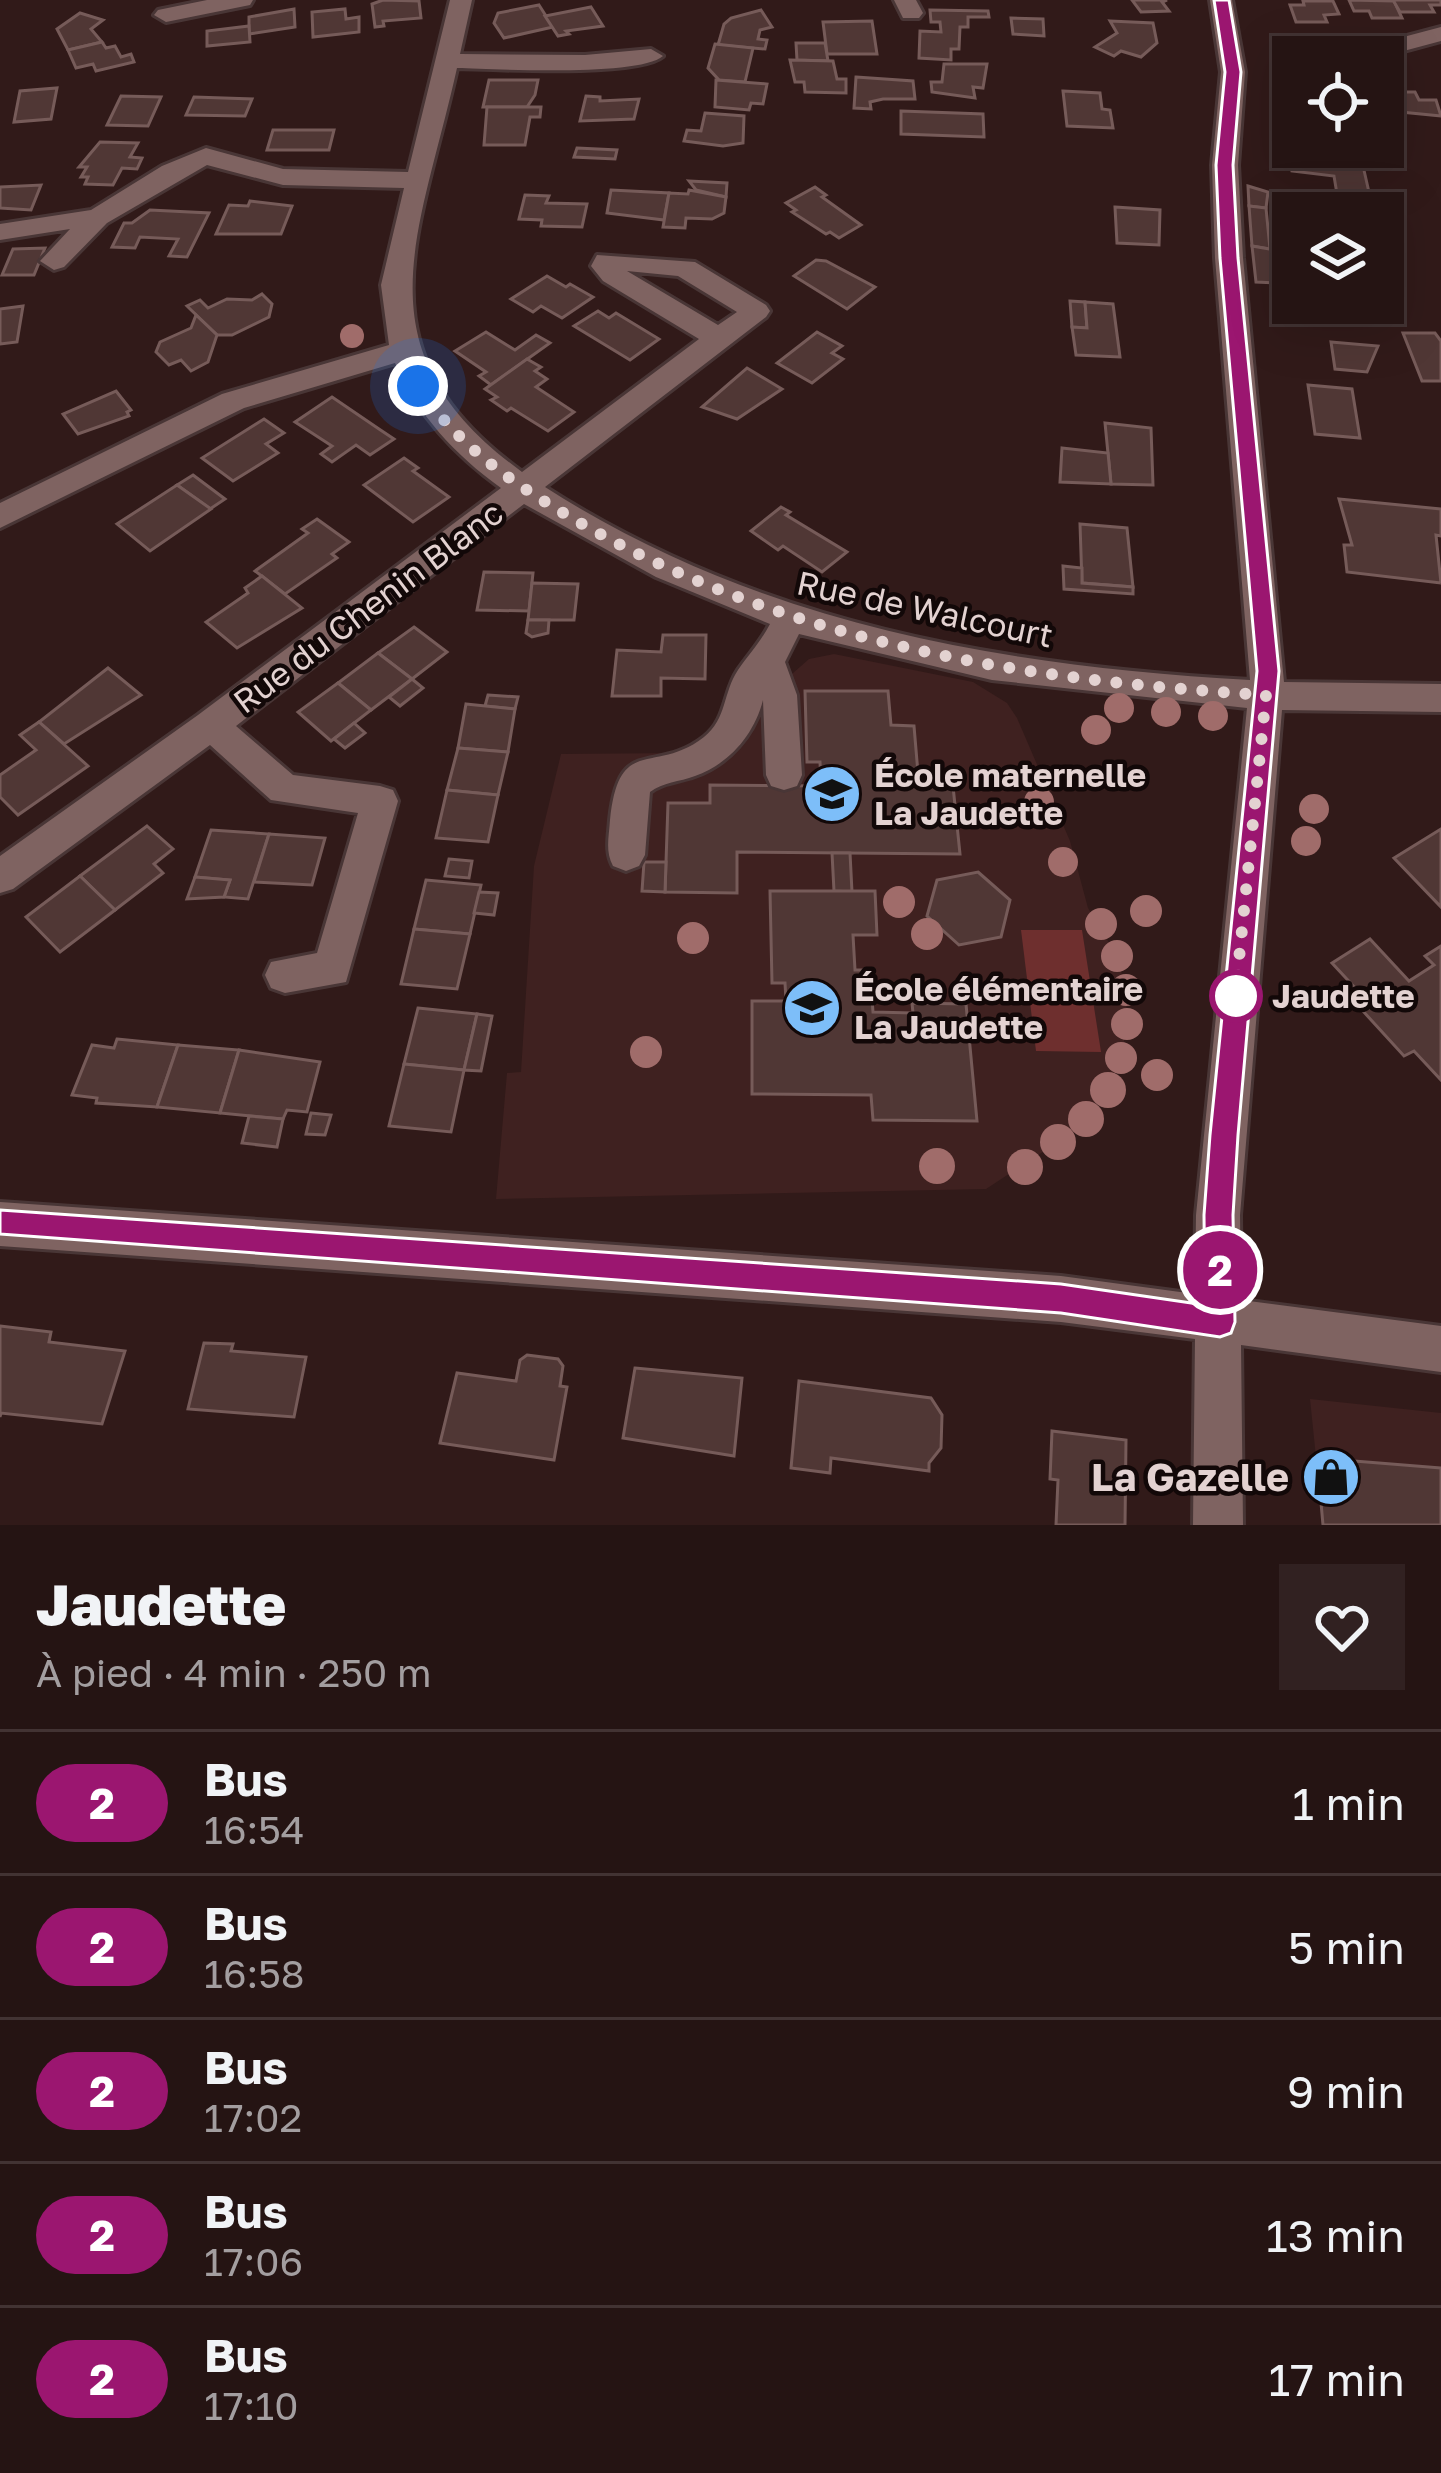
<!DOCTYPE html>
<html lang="fr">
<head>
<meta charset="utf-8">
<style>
  :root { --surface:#251413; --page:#312121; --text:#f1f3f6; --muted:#a39ea0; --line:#423333 }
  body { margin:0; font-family:"Golos Text",sans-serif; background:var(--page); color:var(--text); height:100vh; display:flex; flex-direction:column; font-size:45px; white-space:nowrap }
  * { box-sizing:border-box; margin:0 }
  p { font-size:39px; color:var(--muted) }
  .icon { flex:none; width:66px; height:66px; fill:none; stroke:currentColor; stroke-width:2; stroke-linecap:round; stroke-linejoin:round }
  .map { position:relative; height:1525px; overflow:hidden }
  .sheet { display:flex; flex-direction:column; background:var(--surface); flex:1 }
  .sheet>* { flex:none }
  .badge { padding:0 24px; border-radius:39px; font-size:42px; line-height:78px }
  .controls { position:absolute; left:1272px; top:36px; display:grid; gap:24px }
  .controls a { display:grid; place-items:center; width:132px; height:132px; border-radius:0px; background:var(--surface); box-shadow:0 12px 48px #0002,0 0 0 3px var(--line); font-size:60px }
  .you { position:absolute; width:60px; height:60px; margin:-30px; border:9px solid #fff; border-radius:50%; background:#1a73e8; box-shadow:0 0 0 18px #1a73e833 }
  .map>.badge { position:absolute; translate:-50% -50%; box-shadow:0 0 0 6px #fff }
  .round { display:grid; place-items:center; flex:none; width:126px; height:126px; border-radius:0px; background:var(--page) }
  .headline { display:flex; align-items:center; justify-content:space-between; height:204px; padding:0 36px }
  h1 { font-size:57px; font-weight:800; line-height:90px }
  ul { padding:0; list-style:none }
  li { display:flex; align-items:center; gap:36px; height:144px; padding:0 36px; border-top:3px solid var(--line) }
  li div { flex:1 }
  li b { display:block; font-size:45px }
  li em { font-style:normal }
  li .badge { min-width:132px; font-weight:700; text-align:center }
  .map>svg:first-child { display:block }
  .built { fill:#3f2120 }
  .green { fill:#6e2f2e }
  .building { fill:#503735; stroke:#765b59; stroke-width:3 }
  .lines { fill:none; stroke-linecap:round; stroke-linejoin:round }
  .minor-casing { stroke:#493636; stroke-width:6 }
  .minor { fill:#7f6361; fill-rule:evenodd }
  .tree { fill:#a06c6a }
  .line { fill:#9b1670; stroke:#fff; stroke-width:3 }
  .walk { stroke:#e3d2d1; stroke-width:12; stroke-dasharray:0 21.6 }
  .stop-dot { fill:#fff; stroke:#9b1670; stroke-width:6 }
  .labels { text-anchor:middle; stroke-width:9; stroke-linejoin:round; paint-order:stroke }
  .street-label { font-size:33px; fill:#e3d2d1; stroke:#120808 }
  .poi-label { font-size:33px; font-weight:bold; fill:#e3d2d1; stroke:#120808; text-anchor:start }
  .stop-label { font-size:33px; font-weight:bold; fill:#e3d2d1; stroke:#120808; text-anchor:start }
  .near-poi-label { font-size:39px; font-weight:bold; fill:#e3d2d1; stroke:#120808; text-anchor:end }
</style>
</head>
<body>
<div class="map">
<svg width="1441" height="1525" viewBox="0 0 1441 1525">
  <rect width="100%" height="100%" fill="#311a19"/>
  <g class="built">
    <polygon points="834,654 973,682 1007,703 1017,718 1070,841 1088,908 1117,956 1126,990 1127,1024 1121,1058 1108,1090 1086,1119 1058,1142 986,1189 496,1199 507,1073 521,1072 534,866 561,754 685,753 725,722 789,684 792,674 809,659"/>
    <polygon points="1310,1399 1441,1413 1441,1525 1323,1525"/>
  </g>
  <polygon class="green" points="1021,930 1082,930 1101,1052 1036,1051"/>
  <g class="building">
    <polygon points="383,0 419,1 421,18 383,21 384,26 375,27 372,4"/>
    <polygon points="1132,0 1167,0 1162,2 1169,11 1141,12"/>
    <polygon points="1349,0 1394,1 1402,18 1372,18 1369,11 1354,11"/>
    <polygon points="1441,0 1441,5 1430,5 1434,12 1400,12 1393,0"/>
    <polygon points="1303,1 1333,1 1339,14 1324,15 1327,22 1296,22 1290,5 1304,5"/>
    <polygon points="539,5 553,27 504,38 494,23 498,13"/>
    <polygon points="591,7 603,26 566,31 569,34 558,36 545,16"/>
    <polygon points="294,9 295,27 249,34 249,17"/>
    <polygon points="345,9 346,19 359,17 359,32 313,37 312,12"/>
    <polygon points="761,10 772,27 760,30 758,39 767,40 765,49 718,45 724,24 731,18"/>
    <polygon points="930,10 988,11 989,17 968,17 968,27 960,27 959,49 951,49 951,60 919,58 920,31 941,32 940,22 931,22"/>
    <polygon points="80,13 103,20 91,29 102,42 68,50 57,29"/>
    <polygon points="1011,18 1043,19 1044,36 1013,34"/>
    <polygon points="872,21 877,54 827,54 823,22"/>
    <polygon points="1110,21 1153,23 1157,43 1141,57 1121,51 1114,56 1095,47 1117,33"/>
    <polygon points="249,26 250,42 207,46 207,31"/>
    <polygon points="102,42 106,48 115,46 121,57 131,54 134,62 96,71 93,64 76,68 68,50"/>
    <polygon points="796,43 825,43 828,61 797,60"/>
    <polygon points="715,44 753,48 745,82 719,80 708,68"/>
    <polygon points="1293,46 1326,46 1331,57 1293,57 1293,63 1290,56 1298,56"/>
    <polygon points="790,60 833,61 837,79 846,79 846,93 805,92 804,82 795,82"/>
    <polygon points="944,64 987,64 983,88 973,87 975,98 932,92 931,82 942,82"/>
    <polygon points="856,77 913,81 915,99 883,99 870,102 871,109 854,108"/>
    <polygon points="489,80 538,80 535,95 527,107 483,107"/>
    <polygon points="716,80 767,84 763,104 751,103 749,110 715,107"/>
    <polygon points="57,88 51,119 14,122 20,91"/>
    <polygon points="1063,91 1100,93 1102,109 1110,110 1113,128 1067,126"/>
    <polygon points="1383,92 1415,92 1419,100 1436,100 1441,116 1391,111"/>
    <polygon points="121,96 161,97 148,126 107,125"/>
    <polygon points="586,96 600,97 600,101 639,99 634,119 580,121"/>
    <polygon points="194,97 252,99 245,116 186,115"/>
    <polygon points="487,107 541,107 540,117 530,117 525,145 484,145"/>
    <polygon points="901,111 983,114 984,137 901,134"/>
    <polygon points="705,113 744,116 743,143 723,146 684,141 687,130 701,131"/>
    <polygon points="273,130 334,130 329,150 267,150"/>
    <polygon points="100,142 138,143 130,157 142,158 137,169 122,168 113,185 85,184 88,177 81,177 87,167 79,167"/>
    <polygon points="1297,147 1361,157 1373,210 1339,206 1334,176 1292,171 1292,151"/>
    <polygon points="577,148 617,150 615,159 574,157"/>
    <polygon points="689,181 727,183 726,197 696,190"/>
    <polygon points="41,185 31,210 0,208 0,187"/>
    <polygon points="1248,186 1268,192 1266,208 1249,206"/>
    <polygon points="815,187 826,195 822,197 861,225 839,238 830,232 826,234 792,212 796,210 786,203"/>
    <polygon points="611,190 669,193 664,220 607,213"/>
    <polygon points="689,190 726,197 724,213 712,219 686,218 685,228 663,227 669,193 688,194"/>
    <polygon points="525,195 549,196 546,203 587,204 582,227 541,226 542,220 519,219"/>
    <polygon points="250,201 292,206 281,234 216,234 229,205 248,206"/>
    <polygon points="1249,206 1266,208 1270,249 1252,246"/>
    <polygon points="1115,207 1160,210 1159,245 1117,243"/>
    <polygon points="150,210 209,213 187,257 169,256 178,239 140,237 135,248 112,247 124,223 132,223"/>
    <polygon points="1252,246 1275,250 1276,265 1293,267 1293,284 1256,282"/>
    <polygon points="45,248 34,275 2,275 13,249"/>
    <polygon points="816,260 826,261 875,287 847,309 794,276"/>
    <polygon points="547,276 566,287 570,284 593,297 562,318 541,306 533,312 511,299"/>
    <polygon points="262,294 272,304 269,317 232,335 217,335 187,306 200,300 208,308 227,299 252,300"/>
    <polygon points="1070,301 1085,302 1087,328 1072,327"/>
    <polygon points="1085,302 1113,304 1120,357 1076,355 1072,327 1087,328"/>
    <polygon points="23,306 17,342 0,344 0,309"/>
    <polygon points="598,311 609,318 616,313 659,339 630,360 574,326"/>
    <polygon points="196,315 217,335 208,362 191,371 181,360 169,365 156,352 160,342 191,328"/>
    <polygon points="486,332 515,350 536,335 550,343 491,385 479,376 486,372 455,351"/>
    <polygon points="817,332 842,346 832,353 843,359 812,383 777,363"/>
    <polygon points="1403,333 1435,333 1441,341 1441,381 1422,381"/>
    <polygon points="1331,342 1378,346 1367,372 1335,369"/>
    <polygon points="527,359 541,367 535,371 547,379 536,387 574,412 548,431 511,408 507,411 491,400 497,397 485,389"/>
    <polygon points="747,368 782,389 737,419 702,407"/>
    <polygon points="1308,385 1352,389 1360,438 1315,434"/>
    <polygon points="116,391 131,410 127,412 129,416 78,434 63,414"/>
    <polygon points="332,397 379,429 394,439 370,455 356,445 332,462 321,454 332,446 295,422"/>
    <polygon points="264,419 284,433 266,444 278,453 233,481 202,458"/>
    <polygon points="1105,423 1151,428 1153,485 1111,484"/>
    <polygon points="1062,448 1108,453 1111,484 1060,482"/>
    <polygon points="404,458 418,468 413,471 449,497 413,522 364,485"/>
    <polygon points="193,475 225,499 210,509 177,485"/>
    <polygon points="177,485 211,509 150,551 117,524"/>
    <polygon points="1339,499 1441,509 1441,536 1436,535 1441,583 1347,572 1344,545 1352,545"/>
    <polygon points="781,507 790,512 786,515 847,552 822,572 783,546 778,550 751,531"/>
    <polygon points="317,519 349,542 332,554 337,558 285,594 255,571 308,533 302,529"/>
    <polygon points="1080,524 1127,528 1133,587 1082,583"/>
    <polygon points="1063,566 1082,568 1082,583 1133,587 1133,594 1064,589"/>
    <polygon points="484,572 533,573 529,611 477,610"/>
    <polygon points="262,576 302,608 237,648 206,622 248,593 245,588"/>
    <polygon points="532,583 578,584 574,620 528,620"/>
    <polygon points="528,620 549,620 548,633 532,637 526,633"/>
    <polygon points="414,627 447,652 412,679 378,653"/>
    <polygon points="663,635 706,635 705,679 661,678 661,696 612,696 617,650 661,652"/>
    <polygon points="378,653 412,679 371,710 338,683"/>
    <polygon points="108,668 141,695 64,744 39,722"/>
    <polygon points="412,679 423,688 400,706 389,697"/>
    <polygon points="338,683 371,710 331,741 298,712"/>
    <polygon points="805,691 888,691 891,725 914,726 919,785 953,786 960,854 737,852 737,893 665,892 668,803 710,803 710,785 821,786 820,762 807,762"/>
    <polygon points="488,695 518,697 515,709 485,706"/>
    <polygon points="466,704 515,709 508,752 458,748"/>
    <polygon points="39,722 88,766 18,815 0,797 0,775 36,750 20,735"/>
    <polygon points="354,723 365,733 345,748 334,739"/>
    <polygon points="458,748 508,752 498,795 447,790"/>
    <polygon points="447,790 498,795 488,842 436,838"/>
    <polygon points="147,826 173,849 154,864 163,873 115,910 80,876"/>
    <polygon points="1441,829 1441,907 1394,858"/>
    <polygon points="211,830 269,834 248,899 224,897 230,880 195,877"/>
    <polygon points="269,834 325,838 312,885 254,882"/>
    <polygon points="832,853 850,853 852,892 834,891"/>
    <polygon points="449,859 472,861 469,878 445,876"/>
    <polygon points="644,862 666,862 665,892 642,891"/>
    <polygon points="978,872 1010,900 1001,937 959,945 927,916 937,880"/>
    <polygon points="80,876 115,910 60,952 26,917"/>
    <polygon points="195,877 230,880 224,897 187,899"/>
    <polygon points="426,880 481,885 470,934 414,929"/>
    <polygon points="770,891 875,891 877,935 853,935 855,970 870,970 873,1012 913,1013 912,1003 966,1004 977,1121 873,1120 871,1095 752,1094 752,1001 786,1001 785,983 772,983"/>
    <polygon points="479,892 498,893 494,915 474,913"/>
    <polygon points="414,929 470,934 457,989 401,984"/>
    <polygon points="1370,939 1409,981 1434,965 1425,956 1441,946 1441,1080 1414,1051 1404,1056 1362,1010 1371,1005 1332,963"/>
    <polygon points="418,1008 477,1014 464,1070 404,1064"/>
    <polygon points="477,1014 492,1016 481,1071 464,1070"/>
    <polygon points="117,1039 178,1045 157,1107 96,1103 97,1098 72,1095 92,1045 114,1048"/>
    <polygon points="178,1045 239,1050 220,1113 157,1107"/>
    <polygon points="239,1050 320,1062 307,1112 287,1110 283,1119 220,1113"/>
    <polygon points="404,1064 464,1070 451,1132 389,1126"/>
    <polygon points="311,1113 331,1115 325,1135 306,1134"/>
    <polygon points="249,1116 283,1119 277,1147 242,1143"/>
    <polygon points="0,1326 51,1332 49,1342 125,1351 102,1424 1,1413 0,1417"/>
    <polygon points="204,1343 233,1344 231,1351 306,1357 294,1417 188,1409"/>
    <polygon points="527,1355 558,1359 563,1366 560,1386 567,1387 554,1460 440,1443 457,1373 516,1381 520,1360"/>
    <polygon points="635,1368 742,1378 734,1456 623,1438"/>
    <polygon points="799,1381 931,1398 942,1415 941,1448 929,1463 929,1471 831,1458 830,1473 791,1468"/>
    <polygon points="1052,1431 1126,1440 1125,1525 1056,1525 1058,1480 1050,1479"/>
    <polygon points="1317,1458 1441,1468 1441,1525 1323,1525"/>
  </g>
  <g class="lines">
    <g class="minor-casing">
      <g id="minor">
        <polygon points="207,0 253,0 250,5 166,22 154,15 158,10"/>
        <path d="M450 0H472L460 54 585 55 651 49 663 56C639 77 496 69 457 68 419 239 355 350 522 472L699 339 603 281 591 266 597 255 695 262 766 305 770 311 766 317 545 487C758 624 1001 666 1250 680L1215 258 1212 165 1221 72 1210 0H1232L1245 72 1238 165 1243 258 1284 682 1441 684V712L1282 710 1240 1215 1241 1300 1441 1326V1372L1241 1345 1243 1525H1193L1195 1339 1061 1322 0 1246V1202L1061 1276 1195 1294 1196 1215 1247 708 992 680 799 634 785 662 797 695 802 775 797 786 784 790 771 786 766 775 763 700C754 735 729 764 695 776 679 782 663 782 650 792L645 855 639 866 626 871 613 866C605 851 609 837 610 820 619 733 654 776 704 737 727 719 723 692 738 670 749 654 760 643 770 624L656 577 524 504 236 726 293 775 380 786 393 790 398 801 346 982 285 993 271 988 265 975 271 962 317 953 358 813 271 800 210 745 13 889 0 893V856L198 715 501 488C454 454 419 416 395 363L244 408 0 528V503L222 394 389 345 381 285 404 188 283 185 207 165 107 223 64 267 54 270 40 261 70 229 0 240V224L91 210 162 166 206 148 283 169 408 172ZM627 271 678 276 737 312 718 325Z"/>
        <polygon points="894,0 916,0 923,13 919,18 903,18"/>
        <polygon points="1441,27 1441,41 1385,56 1373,49 1377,44"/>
      </g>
    </g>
    <use href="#minor" class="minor"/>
  </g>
  <g class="tree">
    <circle cx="352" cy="336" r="12"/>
    <circle cx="1119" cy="708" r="15"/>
    <circle cx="1166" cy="712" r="15"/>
    <circle cx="1213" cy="716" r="15"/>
    <circle cx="1096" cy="730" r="15"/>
    <circle cx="1039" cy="802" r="15"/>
    <circle cx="1314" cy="809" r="15"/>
    <circle cx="1306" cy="841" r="15"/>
    <circle cx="1063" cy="862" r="15"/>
    <circle cx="899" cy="902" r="16"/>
    <circle cx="1146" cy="911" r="16"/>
    <circle cx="1101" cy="924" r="16"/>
    <circle cx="927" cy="934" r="16"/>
    <circle cx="693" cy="938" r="16"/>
    <circle cx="1117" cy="956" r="16"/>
    <circle cx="1126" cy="990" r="16"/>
    <circle cx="1127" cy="1024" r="16"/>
    <circle cx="646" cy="1052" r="16"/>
    <circle cx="1121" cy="1058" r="16"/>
    <circle cx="1157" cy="1075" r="16"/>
    <circle cx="1108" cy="1090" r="18"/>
    <circle cx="1086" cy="1119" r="18"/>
    <circle cx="1058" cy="1142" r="18"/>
    <circle cx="937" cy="1166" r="18"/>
    <circle cx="1025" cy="1167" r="18"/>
  </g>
  <polygon class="line" points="1214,0 1229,0 1241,72 1233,165 1238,258 1279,671 1238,1135 1233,1215 1235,1322 1231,1333 1220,1337 1061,1313 0,1234 0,1210 1061,1284 1205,1305 1204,1215 1210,1135 1257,671 1220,258 1216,165 1225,72"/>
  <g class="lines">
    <path class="walk" d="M418 386C461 451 524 491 591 529 799 645 1031 681 1266 695L1234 1008 1236 996"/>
  </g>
  <defs>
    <g id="school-disc" transform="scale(3)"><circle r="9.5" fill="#7dbef9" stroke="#120808"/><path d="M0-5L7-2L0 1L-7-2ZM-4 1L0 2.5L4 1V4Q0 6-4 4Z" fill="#111"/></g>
    <g id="shop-disc" transform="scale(3)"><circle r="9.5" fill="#7dbef9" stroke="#120808"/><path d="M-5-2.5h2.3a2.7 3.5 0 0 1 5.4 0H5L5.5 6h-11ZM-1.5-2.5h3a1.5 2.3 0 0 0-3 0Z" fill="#111"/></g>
  </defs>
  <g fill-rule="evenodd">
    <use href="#school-disc" x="832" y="794"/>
    <use href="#school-disc" x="812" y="1008"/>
    <use href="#shop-disc" x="1331" y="1477"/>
  </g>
  <circle class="stop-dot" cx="1236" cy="996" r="24"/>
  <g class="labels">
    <g class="street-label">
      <text transform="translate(368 607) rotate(-37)" y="12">Rue du Chenin Blanc</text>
      <text transform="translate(925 609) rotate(12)" y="12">Rue de Walcourt</text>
    </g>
    <g class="poi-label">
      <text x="874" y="787">École maternelle<tspan x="874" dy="38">La Jaudette</tspan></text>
      <text x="854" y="1001">École élémentaire<tspan x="854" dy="38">La Jaudette</tspan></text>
    </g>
    <g class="stop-label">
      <text x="1272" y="1008">Jaudette</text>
    </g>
    <g class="near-poi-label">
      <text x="1289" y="1491">La Gazelle</text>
    </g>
  </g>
</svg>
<div class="controls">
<a><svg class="icon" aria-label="locate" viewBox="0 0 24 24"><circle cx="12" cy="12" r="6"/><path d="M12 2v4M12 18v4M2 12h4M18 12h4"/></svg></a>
<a><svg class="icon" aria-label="layers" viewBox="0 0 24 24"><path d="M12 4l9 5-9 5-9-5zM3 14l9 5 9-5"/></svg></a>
</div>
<div class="you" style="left:418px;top:386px"></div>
<b class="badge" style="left:1220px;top:1270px;background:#9b1670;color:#fff">2</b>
</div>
<section class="sheet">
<div class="headline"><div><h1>Jaudette</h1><p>À pied · 4 min · 250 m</p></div><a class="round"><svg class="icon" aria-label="heart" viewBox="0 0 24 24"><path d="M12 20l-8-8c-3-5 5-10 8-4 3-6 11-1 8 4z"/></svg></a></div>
<ul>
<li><span class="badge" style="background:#9b1670;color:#fff">2</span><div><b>Bus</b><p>16:54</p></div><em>1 min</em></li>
<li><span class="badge" style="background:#9b1670;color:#fff">2</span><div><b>Bus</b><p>16:58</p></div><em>5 min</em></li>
<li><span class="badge" style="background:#9b1670;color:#fff">2</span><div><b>Bus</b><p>17:02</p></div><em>9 min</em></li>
<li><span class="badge" style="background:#9b1670;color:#fff">2</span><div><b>Bus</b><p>17:06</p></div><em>13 min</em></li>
<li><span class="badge" style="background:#9b1670;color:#fff">2</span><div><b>Bus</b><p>17:10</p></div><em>17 min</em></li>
</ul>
</section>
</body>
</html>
